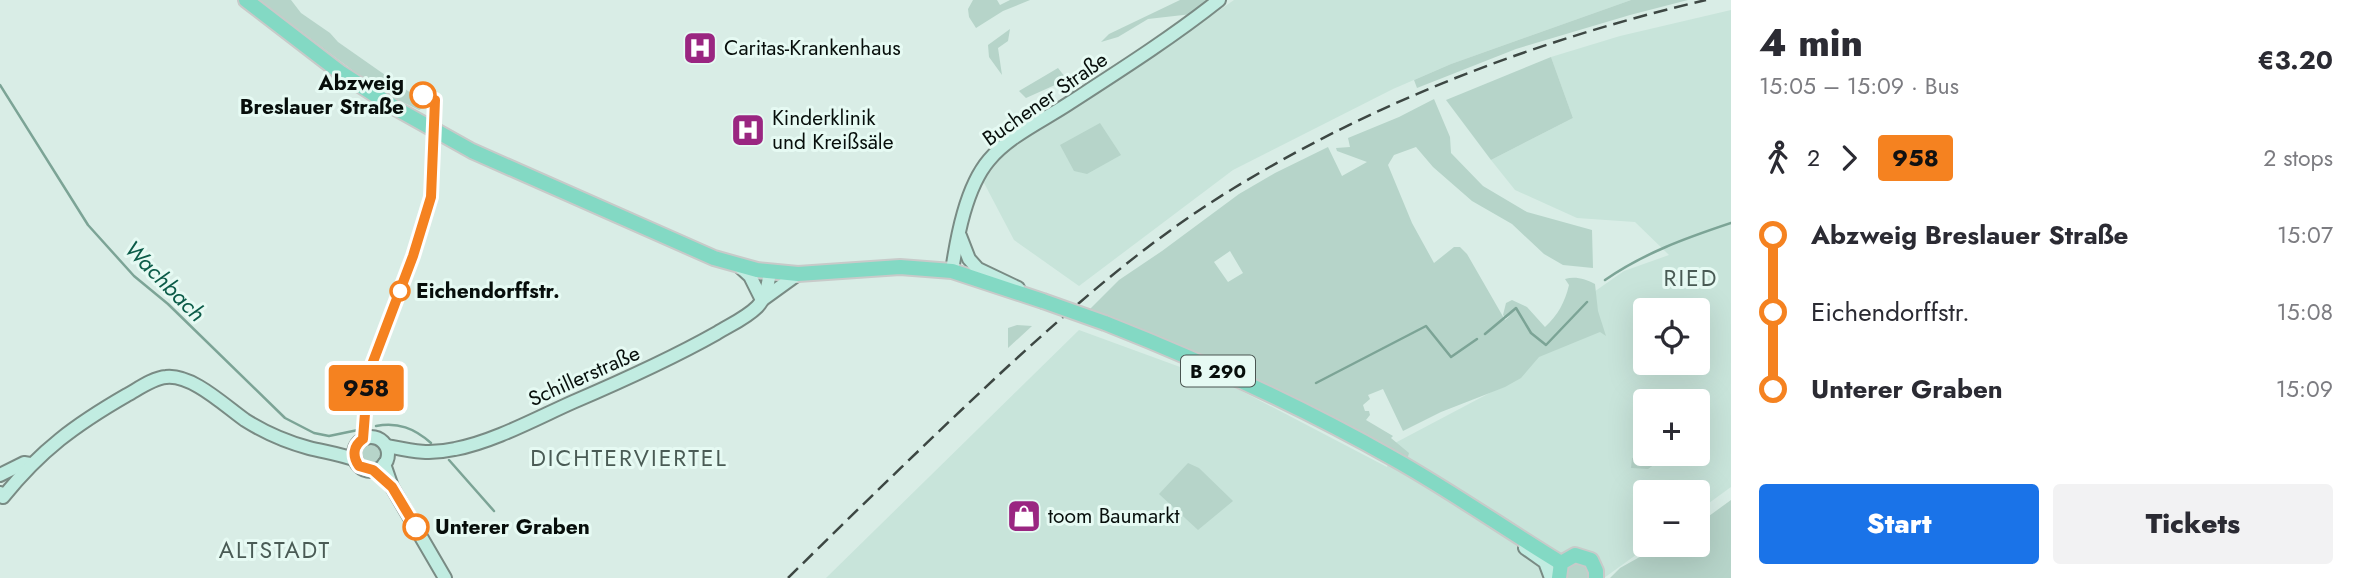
<!DOCTYPE html>
<html lang="en">
<head>
<meta charset="utf-8">
<style>
  :root { --surface:#fff; --page:#f2f2f3; --text:#2b2b33; --muted:#7c7c81; --accent:#1a73e8 }
  body { margin:0; font-family:Jost,sans-serif; background:var(--page); color:var(--text); height:100vh; display:flex; flex-direction:column; font-size:26px; white-space:nowrap }
  * { box-sizing:border-box; margin:0 }
  p { font-size:23px; color:var(--muted) }
  .icon { flex:none; width:38px; height:38px; fill:none; stroke:currentColor; stroke-width:2; stroke-linecap:round; stroke-linejoin:round }
  .map { position:relative; flex:1; overflow:hidden }
  .panel { display:flex; flex-direction:column; background:var(--surface); width:630px }
  .panel>* { flex:none }
  .badge { padding:0 14px; border-radius:5px; font-size:24px; line-height:46px }
  .buttons { position:absolute; left:1633px; top:298px; display:grid; gap:14px }
  .buttons a { display:grid; place-items:center; width:77px; height:77px; border-radius:7px; background:var(--surface); box-shadow:0 7px 28px #0002; font-size:35px }
  .map>.badge { position:absolute; translate:-50% -50%; box-shadow:0 0 0 4px #fff }
  .legs { display:flex; align-items:center; gap:10px; height:77px; padding:0 28px; font-size:23px }
  .legs p { margin-inline-start:auto }
  .head { display:flex; align-items:center; justify-content:space-between; height:119px; padding:0 28px }
  h1 { font-size:38px; font-weight:800; line-height:52px }
  .primary-button { display:flex; gap:14px; margin-top:auto; padding:14px 28px }
  .primary-button a { flex:1; height:80px; border-radius:7px; background:var(--accent); color:#fff; font-size:28px; font-weight:800; line-height:80px; text-align:center }
  .primary-button a+a { background:var(--page); color:var(--text) }
  ul { padding:0 28px; list-style:none }
  li { display:flex; align-items:center; gap:24px; height:77px; font-size:26px }
  li i { display:grid; place-items:center; width:10px; height:100%; margin:0 9px; background:currentColor }
  li i::after { content:''; width:18px; height:18px; margin:-9px; border:5px solid; border-radius:50%; background:var(--surface) }
  li p { margin-inline-start:auto }
  li:first-child i { background:linear-gradient(#0000 50%,currentColor 0) }
  li:last-child i { background:linear-gradient(currentColor 50%,#0000 0) }
  main { display:flex; flex:1; min-height:0 }
  .map>svg:first-child { display:block }
  .built { fill:#c8e4da; fill-rule:evenodd }
  .green { fill:#b6d4c9; fill-rule:evenodd }
  .lines { fill:none; stroke-linecap:round; stroke-linejoin:round }
  .stream { stroke:#7ca496; stroke-width:2.5 }
  .secondary-casing { stroke:#798b84; stroke-width:16 }
  .primary-casing { stroke:#c8cac9; stroke-width:18 }
  .secondary { stroke:#c1ece1; stroke-width:12 }
  .primary { stroke:#83d9c4; stroke-width:14 }
  .rail { stroke:#3d4743; stroke-width:2.5; stroke-dasharray:14 7; stroke-linecap:butt }
  .primary-bridge-casing { stroke:#c8cac9; stroke-width:18; stroke-linecap:butt }
  .primary-bridge { stroke:#83d9c4; stroke-width:14 }
  .line-1-casing { stroke:#fff; stroke-width:16 }
  .line-1 { stroke:#f58220; stroke-width:10 }
  .stop-1-dot { fill:#fff; stroke:#f58220; stroke-width:3.5 }
  .labels { text-anchor:middle; stroke-width:6; stroke-linejoin:round; paint-order:stroke }
  .shield { fill:#e6faf3; stroke:#4a5551; stroke-width:2 }
  .shield-label { font-size:19px; font-weight:bold; fill:#070e0b }
  .poi-label { font-size:21px; fill:#070e0b; stroke:#e6faf3; text-anchor:start }
  .stop-label { font-size:21px; font-weight:bold; fill:#070e0b; stroke:#e6faf3; text-anchor:start }
  .street-label { font-size:21px; fill:#070e0b; stroke:#e6faf3 }
  .neighbourhood-label { font-size:23px; letter-spacing:2px; fill:#4a5b55; stroke:#e6faf3 }
  .water-label { font-size:23px; font-style:italic; fill:#0b5b48; stroke:#e6faf3 }
</style>
</head>
<body>
<main>
<div class="map">
<svg width="1731" height="578" viewBox="0 0 1731 578">
  <rect width="100%" height="100%" fill="#d9ede6"/>
  <g class="built">
    <polygon points="1234,0 1631,0 1451,64 1393,89 1233,170 1079,286 1014,240 983,181 1007,150 1124,76"/>
    <path d="M1731 10V487L1698 511V492H1645V544H1651L1604 578H826L1079 330 1232 386 1387 467 1395 443 1499 388 1591 294 1624 271 1669 255 1635 222 1577 218 1515 190 1491 160 1573 118 1551 57 1620 36ZM1645 310H1698V362H1645ZM1645 401H1698V453H1645Z"/>
  </g>
  <g class="green">
    <polygon points="259,0 291,0 301,13 330,33 338,42 428,105 419,110 380,91"/>
    <polygon points="973,0 997,0 1000,5 1010,0 1030,0 1003,11 976,28 969,17 968,9"/>
    <polygon points="1180,0 1209,0 1192,14 1148,19 1118,37 1101,42 1109,34"/>
    <polygon points="1631,0 1688,0 1630,15 1516,49 1417,88 1414,80 1451,64"/>
    <polygon points="1010,29 1008,41 998,48 1002,75 989,57 988,45"/>
    <polygon points="1551,57 1573,118 1491,160 1446,100"/>
    <polygon points="1058,68 1077,92 1069,97 1055,85 1026,98 1019,91"/>
    <path d="M1434 99 1450 137 1451 153 1483 186 1527 212 1592 230 1593 268 1563 265 1544 254 1512 224 1472 201 1433 167 1416 147 1394 155 1388 165 1412 223 1434 263 1454 247H1460L1467 254 1505 320 1511 315 1506 318 1503 315 1506 303 1512 300 1527 307 1545 327C1558 315 1565 302 1569 285L1565 279C1575 276 1586 279 1595 284L1598 311 1606 336 1600 332 1539 357 1521 378 1505 387 1441 412 1403 431 1383 389 1368 395 1370 399 1363 405 1365 411H1369L1370 415 1366 420 1393 436 1391 438 1409 453 1407 460 1088 311 1119 280 1162 251 1239 194 1275 173 1328 147 1342 176 1367 162 1337 151 1336 148 1350 147 1348 138 1399 117ZM1230 251 1243 273 1228 282 1214 262Z"/>
    <polygon points="1100,123 1121,155 1087,174 1074,171 1060,145"/>
    <polygon points="1017,325 1032,326 1008,348 1008,328"/>
    <circle cx="371" cy="454" r="11"/>
    <polygon points="1648,454 1658,462 1648,469 1631,468 1632,458"/>
    <polygon points="1188,463 1199,468 1233,501 1198,530 1159,494"/>
    <polygon points="1731,500 1731,578 1610,578 1620,568 1663,544 1698,544 1698,524"/>
    <polygon points="1581,555 1596,578 1559,578 1559,568"/>
  </g>
  <g class="lines">
    <g class="stream">
      <polyline points="0,85 88,225 134,276 168,304 285,418 314,433 329,436 358,430"/>
      <path d="M1605 280C1644 253 1686 238 1731 223"/>
      <polyline points="1485,334 1516,308 1531,333 1546,345 1587,302"/>
      <polyline points="1316,383 1426,326 1451,357 1477,339"/>
      <path d="M376 426C398 422 414 428 431 443"/>
      <polyline points="449,460 494,511"/>
    </g>
    <g class="secondary-casing">
      <g id="secondary">
        <polyline points="960,236 969,259 978,269 1018,288"/>
        <polyline points="738,265 750,276 762,300"/>
        <path d="M952 271C957 237 966 187 989 160 1009 136 1042 121 1068 104 1119 71 1171 38 1219 0"/>
        <polyline points="762,300 798,274"/>
        <circle cx="371" cy="454" r="17"/>
        <path d="M387 446C412 451 428 455 455 449 493 442 537 418 573 402 622 381 671 359 717 333 730 325 746 318 757 307 766 298 768 284 770 272"/>
        <polyline points="384,464 392,487 445,578"/>
        <polyline points="0,475 24,463 30,464"/>
        <path d="M0 493 3 497C41 450 75 425 127 395 138 389 153 378 166 377 192 374 225 406 245 420 264 432 287 442 309 448 325 452 340 454 356 460"/>
        <polyline points="1525,548 1545,562 1551,578"/>
      </g>
    </g>
    <g class="primary-casing">
      <g id="primary">
        <polyline points="246,0 341,73 397,109 472,151 714,258 757,270 798,274 900,267 952,271 1043,301"/>
        <path d="M1105 323C1204 362 1302 407 1394 459 1451 491 1505 529 1561 563"/>
        <polyline points="1559,578 1561,563 1575,555 1591,560 1596,571 1596,578"/>
      </g>
    </g>
    <use href="#secondary" class="secondary"/>
    <use href="#primary" class="primary"/>
    <path class="rail" d="M788 578C859 508 931 438 1004 370 1076 304 1150 239 1234 188 1380 99 1540 39 1706 0"/>
    <g class="primary-bridge-casing">
      <polyline id="primary-bridge" points="1043,301 1105,323"/>
    </g>
    <use href="#primary-bridge" class="primary-bridge"/>
  </g>
  <g class="lines">
    <g class="line-1-casing">
      <path id="line-1" d="M416 527 392 487 373 470 359 466C352 456 353 446 363 439L368 375 413 256 431 197 435 100 423 95"/>
    </g>
    <use href="#line-1" class="line-1"/>
  </g>
  <defs>
    <g id="hospital-square" transform="scale(1.75)"><rect x="-9" y="-9" width="18" height="18" rx="4" fill="#9a2681" stroke="#e6faf3"/><path d="M-5-5h3v3.5h4V-5h3V5h-3V1.5h-4V5h-3Z" fill="#fff"/></g>
    <g id="shop-square" transform="scale(1.75)"><rect x="-9" y="-9" width="18" height="18" rx="4" fill="#9a2681" stroke="#e6faf3"/><path d="M-5-2.5h2.3a2.7 3.5 0 0 1 5.4 0H5L5.5 6h-11ZM-1.5-2.5h3a1.5 2.3 0 0 0-3 0Z" fill="#fff"/></g>
  </defs>
  <g fill-rule="evenodd">
    <use href="#hospital-square" x="700" y="48"/>
    <use href="#hospital-square" x="748" y="130"/>
    <use href="#shop-square" x="1024" y="516"/>
  </g>
  <g class="stop-1-dot">
    <circle cx="423" cy="95" r="12"/>
    <circle cx="400" cy="291" r="9"/>
    <circle cx="416" cy="527" r="12"/>
  </g>
  <g class="labels">
    <rect class="shield" x="1181" y="355.5" width="74" height="31" rx="5"/>
    <g class="shield-label">
      <text x="1218" y="378">B 290</text>
    </g>
    <g class="poi-label">
      <text x="724" y="55">Caritas-Krankenhaus</text>
      <text x="772" y="125">Kinderklinik<tspan x="772" dy="24">und Kreißsäle</tspan></text>
      <text x="1048" y="523">toom Baumarkt</text>
    </g>
    <g class="stop-label">
      <text x="404" y="90" text-anchor="end">Abzweig<tspan x="404" dy="24">Breslauer Straße</tspan></text>
      <text x="416" y="298">Eichendorffstr.</text>
      <text x="435" y="534">Unterer Graben</text>
    </g>
    <g class="street-label">
      <text transform="translate(1045 99) rotate(-35)" y="7">Buchener Straße</text>
      <text transform="translate(584 376) rotate(-24)" y="7">Schillerstraße</text>
    </g>
    <g class="neighbourhood-label">
      <text x="1691" y="286">RIED</text>
      <text x="629" y="466">DICHTERVIERTEL</text>
      <text x="275" y="558">ALTSTADT</text>
    </g>
    <g class="water-label">
      <text transform="translate(165 281) rotate(45)" y="8">Wachbach</text>
    </g>
  </g>
</svg>
<div class="buttons">
<a><svg class="icon" aria-label="locate" viewBox="0 0 24 24"><circle cx="12" cy="12" r="6"/><path d="M12 2v4M12 18v4M2 12h4M18 12h4"/></svg></a>
<a>+</a>
<a>−</a>
</div>
<b class="badge" style="left:366px;top:388px;background:#f58220;color:#111">958</b>
</div>
<section class="panel">
<div class="head"><div><h1>4 min</h1><p>15:05 – 15:09 · Bus</p></div><b>€3.20</b></div>
<div class="legs"><svg class="icon" aria-label="walk" viewBox="0 0 24 24"><circle cx="13" cy="4" r="2"/><path d="M13 8l-2 6 4 7M11 14l-3 7M7 12l3-4h3l4 4"/></svg>2<svg class="icon" aria-label="forward" viewBox="0 0 24 24"><path d="M9 5l7 7-7 7"/></svg><b class="badge" style="background:#f58220;color:#111">958</b><p>2 stops</p></div>
<ul>
<li><i style="color:#f58220"></i><b>Abzweig Breslauer Straße</b><p>15:07</p></li>
<li><i style="color:#f58220"></i><span>Eichendorffstr.</span><p>15:08</p></li>
<li><i style="color:#f58220"></i><b>Unterer Graben</b><p>15:09</p></li>
</ul>
<div class="primary-button"><a>Start</a><a>Tickets</a></div>
</section>
</main>
</body>
</html>
